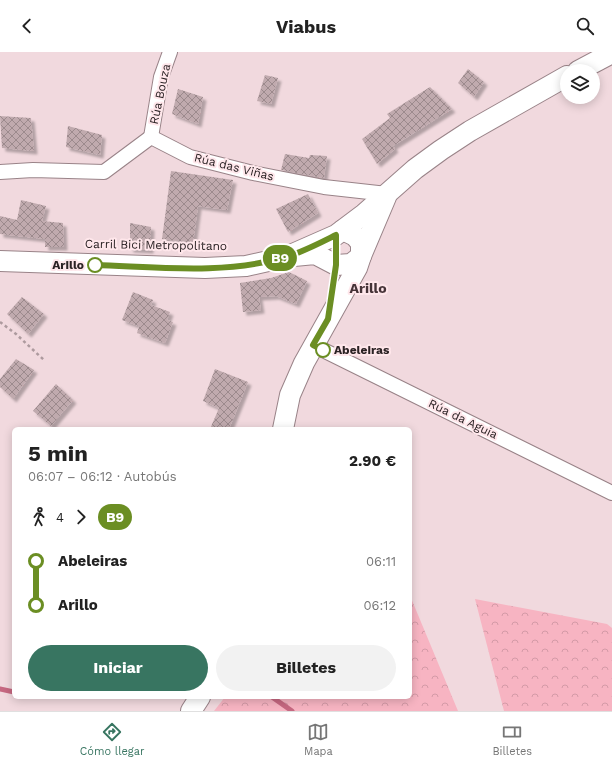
<!DOCTYPE html>
<html lang="es">
<head>
<meta charset="utf-8">
<style>
  :root { --surface:#fff; --page:#f2f2f2; --text:#222; --muted:#767676; --line:#e0e0e0; --accent:#387561 }
  body { margin:0; font-family:"Work Sans",sans-serif; background:var(--page); color:var(--text); height:100vh; display:flex; flex-direction:column; font-size:15px; white-space:nowrap }
  * { box-sizing:border-box; margin:0 }
  p { font-size:13px; color:var(--muted) }
  .icon { flex:none; width:22px; height:22px; fill:none; stroke:currentColor; stroke-width:2; stroke-linecap:round; stroke-linejoin:round }
  .map { position:relative; flex:1; overflow:hidden }
  .panel { position:absolute; left:12px; top:375px; width:400px; height:272px; display:flex; flex-direction:column; background:var(--surface); border-radius:6px; box-shadow:0 2px 10px #0003 }
  .panel>* { flex:none }
  .badge { padding:0 8px; border-radius:13px; font-size:14px; line-height:26px }
  .fabs { position:absolute; left:560px; top:12px; display:grid; gap:8px }
  .fabs a { display:grid; place-items:center; width:40px; height:40px; border-radius:50%; background:var(--surface); box-shadow:0 2px 10px #0003; font-size:20px }
  .map>.badge { position:absolute; translate:-50% -50%; box-shadow:0 0 0 2px #fff }
  .legs { display:flex; align-items:center; gap:6px; height:44px; padding:0 16px; font-size:13px }
  .legs p { margin-inline-start:auto }
  .headline { display:flex; align-items:center; justify-content:space-between; height:68px; padding:0 16px }
  h1 { font-size:22px; font-weight:700; line-height:30px }
  .cta { display:flex; gap:8px; margin-top:auto; padding:8px 16px }
  .cta a { flex:1; height:46px; border-radius:24px; background:var(--accent); color:#fff; font-size:16px; font-weight:700; line-height:46px; text-align:center }
  .cta a+a { background:var(--page); color:var(--text) }
  ul { padding:0 16px; list-style:none }
  li { display:flex; align-items:center; gap:14px; height:44px; font-size:15px }
  li i { display:grid; place-items:center; width:6px; height:100%; margin:0 5px; background:currentColor }
  li i::after { content:''; width:10px; height:10px; margin:-5px; border:3px solid; border-radius:50%; background:var(--surface) }
  li p { margin-inline-start:auto }
  li:first-child i { background:linear-gradient(#0000 50%,currentColor 0) }
  li:last-child i { background:linear-gradient(currentColor 50%,#0000 0) }
  header { display:flex; justify-content:space-between; align-items:center; height:52px; padding:0 16px; background:var(--surface); font-size:18px; font-weight:700 }
  .menu { display:flex; justify-content:space-around; align-items:center; height:56px; border-top:1px solid var(--line); background:var(--surface); font-size:11px; color:var(--muted) }
  .menu a { display:grid; justify-items:center; gap:2px }
  .menu .active { color:var(--accent) }
  .map>svg:first-child { display:block }
  .forest { fill:url(#forest-crowns) }
  .lines { fill:none; stroke-linecap:round; stroke-linejoin:round }
  .stream { stroke:#c66881; stroke-width:5 }
  .building { fill:url(#building-cross-hatch); filter:url(#shadow) }
  .street-casing { stroke:#998388; stroke-width:16 }
  .secondary-casing { stroke:#998388; stroke-width:22 }
  .path { stroke:#ad9a9e; stroke-width:2.5; stroke-dasharray:3 3; stroke-linecap:butt }
  .street { stroke:#fff; stroke-width:14 }
  .secondary { stroke:#fff; stroke-width:20 }
  .line-1-casing { stroke:#fff; stroke-width:9 }
  .line-1 { stroke:#6b8e23; stroke-width:6 }
  .stop-1-dot { fill:#fff; stroke:#6b8e23; stroke-width:2 }
  .labels { text-anchor:middle; stroke-width:4; stroke-linejoin:round; paint-order:stroke }
  .street-label { font-size:12px; fill:#2b2224; stroke:#ffe7eb }
  .stop-label { font-size:12px; font-weight:bold; fill:#2b2224; stroke:#ffe7eb; text-anchor:end }
  .quarter-label { font-size:14px; font-weight:bold; fill:#453337; stroke:#ffe7eb }
</style>
</head>
<body>
<header><svg class="icon" aria-label="back" viewBox="0 0 24 24"><path d="M15 5l-7 7 7 7"/></svg>Viabus<svg class="icon" aria-label="search" viewBox="0 0 24 24"><circle cx="10" cy="10" r="6"/><path d="M15 15l6 6"/></svg></header>
<div class="map">
<svg width="612" height="659" viewBox="0 0 612 659">
  <defs>
    <pattern id="forest-crowns" width="20" height="18" patternUnits="userSpaceOnUse"><rect width="20" height="18" fill="#f7b4c2"/><path d="M2 6a3 3 0 1 1 6 0M12 15a3 3 0 1 1 6 0" fill="none" stroke="#d49aa7"/></pattern>
    <pattern id="building-cross-hatch" width="8" height="8" patternUnits="userSpaceOnUse"><rect width="8" height="8" fill="#c0aaae"/><path d="M0 0l8 8M0 8l8-8" fill="none" stroke="#9c8a8d"/></pattern>
    <filter id="shadow"><feDropShadow dx="3.5" dy="3.5" stdDeviation="1" flood-color="#0004"/></filter>
  </defs>
  <rect width="100%" height="100%" fill="#f1d9de"/>
  <g class="forest">
    <polygon points="411,546 458,659 214,659 225,645 410,645 410,547"/>
    <polygon points="475,547 607,572 612,576 612,659 504,659"/>
  </g>
  <g class="lines">
    <g class="stream">
      <polyline points="0,637 14,640"/>
      <polyline points="272,645 292,659"/>
    </g>
  </g>
  <g class="building">
    <polygon points="468,17 484,30 474,45 458,31"/>
    <polygon points="265,23 278,26 271,52 257,49"/>
    <polygon points="430,35 452,57 393,94 395,97 377,112 362,87 390,66 387,62"/>
    <polygon points="178,37 203,45 198,72 172,62"/>
    <polygon points="0,64 31,66 34,99 2,96"/>
    <polygon points="68,74 102,83 100,103 66,95"/>
    <polygon points="285,102 309,106 310,103 327,104 324,126 281,118"/>
    <polygon points="171,119 233,128 227,158 198,154 193,191 162,187"/>
    <polygon points="308,142 318,161 288,180 276,157"/>
    <polygon points="21,148 46,154 42,169 63,171 64,195 45,195 45,187 0,182 0,164 17,168"/>
    <polygon points="130,171 151,175 150,198 130,197"/>
    <polygon points="289,220 307,229 296,252 276,244 259,245 261,258 243,260 240,231 271,226"/>
    <polygon points="133,240 153,248 151,253 170,260 167,268 173,270 165,291 137,281 139,274 122,268"/>
    <polygon points="22,245 44,262 28,282 7,262"/>
    <polygon points="16,307 34,318 13,347 0,335 0,327"/>
    <polygon points="215,317 248,330 229,377 210,377 219,356 203,349"/>
    <polygon points="56,332 73,348 51,374 33,359"/>
  </g>
  <g class="lines">
    <g class="street-casing">
      <g id="street">
        <polyline points="151,85 161,25 170,0"/>
        <polyline points="0,120 33,118 104,120 151,85 190,105 253,121 324,135 387,142"/>
        <polyline points="313,293 612,441"/>
      </g>
    </g>
    <g class="secondary-casing">
      <g id="secondary">
        <polyline points="578,19 612,1"/>
        <polyline points="294,204 315,202 336,213 351,212 361,204 386,145"/>
        <polyline points="0,209 205,216 246,214 286,205 336,183 364,162 415,117 441,98 470,79 567,24"/>
        <polyline points="283,377 290,343 304,311 357,216 361,204 361,191 355,184 343,178"/>
        <polyline points="191,659 200,645"/>
      </g>
    </g>
    <polyline class="path" points="0,270 16,282 44,308"/>
    <use href="#street" class="street"/>
    <use href="#secondary" class="secondary"/>
  </g>
  <g class="lines">
    <g class="line-1-casing">
      <path id="line-1" d="M95 213C158 215 224 223 286 205 303 200 320 191 336 183V213L328 267 313 293 323 298"/>
    </g>
    <use href="#line-1" class="line-1"/>
  </g>
  <g class="stop-1-dot">
    <circle cx="95" cy="213" r="7"/>
    <circle cx="323" cy="298" r="7"/>
  </g>
  <g class="labels">
    <g class="street-label">
      <text transform="translate(160 42) rotate(-78)" y="4">Rúa Bouza</text>
      <text transform="translate(234 115) rotate(14)" y="4">Rúa das Viñas</text>
      <text transform="translate(156 193) rotate(1)" y="4">Carril Bici Metropolitano</text>
      <text transform="translate(463 367) rotate(26)" y="4">Rúa da Aguia</text>
    </g>
    <g class="stop-label">
      <text x="84" y="217">Arillo</text>
      <text x="334" y="302" text-anchor="start">Abeleiras</text>
    </g>
    <g class="quarter-label">
      <text x="368" y="241">Arillo</text>
    </g>
  </g>
</svg>
<div class="fabs">
<a><svg class="icon" aria-label="layers" viewBox="0 0 24 24"><path d="M12 4l9 5-9 5-9-5zM3 14l9 5 9-5"/></svg></a>
</div>
<b class="badge" style="left:280px;top:206px;background:#6b8e23;color:#fff">B9</b>
<section class="panel">
<div class="headline"><div><h1>5 min</h1><p>06:07 – 06:12 · Autobús</p></div><b>2.90 €</b></div>
<div class="legs"><svg class="icon" aria-label="walk" viewBox="0 0 24 24"><circle cx="13" cy="4" r="2"/><path d="M13 8l-2 6 4 7M11 14l-3 7M7 12l3-4h3l4 4"/></svg>4<svg class="icon" aria-label="forward" viewBox="0 0 24 24"><path d="M9 5l7 7-7 7"/></svg><b class="badge" style="background:#6b8e23;color:#fff">B9</b></div>
<ul>
<li><i style="color:#6b8e23"></i><b>Abeleiras</b><p>06:11</p></li>
<li><i style="color:#6b8e23"></i><b>Arillo</b><p>06:12</p></li>
</ul>
<div class="cta"><a>Iniciar</a><a>Billetes</a></div>
</section>
</div>
<nav class="menu">
<a class="active"><svg class="icon" aria-label="directions" viewBox="0 0 24 24"><path d="M12 3l9 9-9 9-9-9zM9 14v-3h6M13 9l2 2-2 2"/></svg>Cómo llegar</a>
<a><svg class="icon" aria-label="map" viewBox="0 0 24 24"><path d="M3 6l6-2 6 2 6-2v14l-6 2-6-2-6 2zM9 4v14M15 6v14"/></svg>Mapa</a>
<a><svg class="icon" aria-label="tickets" viewBox="0 0 24 24"><path d="M3 7h18v10H3zM15 7v10"/></svg>Billetes</a>
</nav>
</body>
</html>
